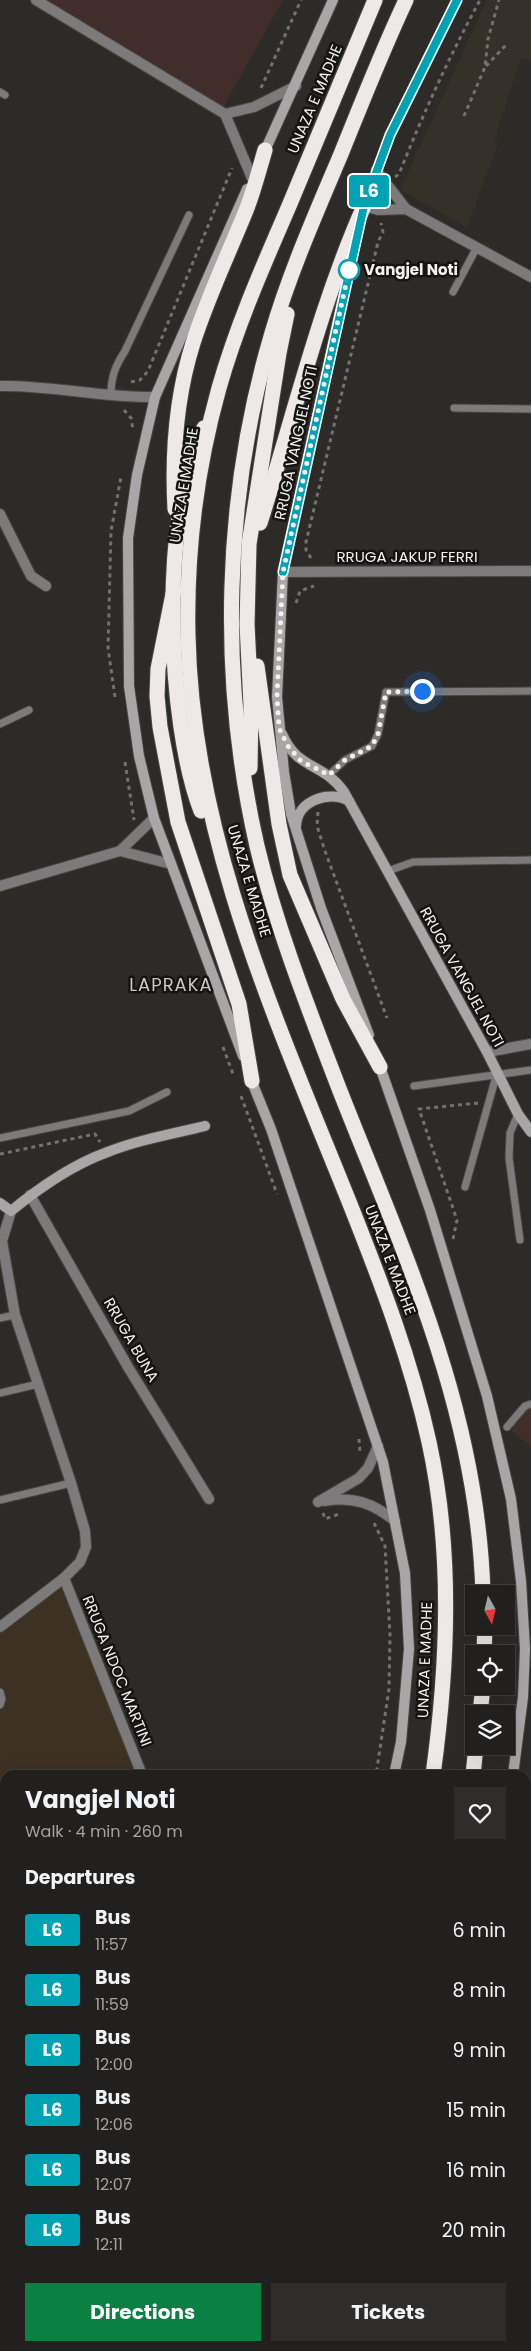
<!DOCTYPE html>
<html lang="en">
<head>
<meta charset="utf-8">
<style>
  :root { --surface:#22201e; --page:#2e2d2b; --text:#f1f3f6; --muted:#a2a3a4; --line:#3f3e3c; --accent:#0b8043 }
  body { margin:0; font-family:Poppins,sans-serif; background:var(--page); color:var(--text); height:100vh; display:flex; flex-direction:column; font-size:19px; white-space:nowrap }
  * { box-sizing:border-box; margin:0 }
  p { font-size:16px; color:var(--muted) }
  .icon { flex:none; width:28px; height:28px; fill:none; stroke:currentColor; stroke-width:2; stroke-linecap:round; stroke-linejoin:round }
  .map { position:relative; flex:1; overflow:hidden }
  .sheet { position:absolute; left:0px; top:1770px; width:531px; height:581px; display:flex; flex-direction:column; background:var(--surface); border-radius:15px 15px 0 0; box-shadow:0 5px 20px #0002,0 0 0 1px var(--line) }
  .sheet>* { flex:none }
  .badge { padding:0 10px; border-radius:4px; font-size:18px; line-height:32px }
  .needle { width:32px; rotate:172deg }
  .buttons { position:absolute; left:465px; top:1585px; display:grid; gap:10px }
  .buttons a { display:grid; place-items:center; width:50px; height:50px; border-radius:0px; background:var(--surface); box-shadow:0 5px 20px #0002,0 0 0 1px var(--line); font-size:25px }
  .you { position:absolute; width:25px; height:25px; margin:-12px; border:4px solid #fff; border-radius:50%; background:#1a73e8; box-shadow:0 0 0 8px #1a73e833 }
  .map>.badge { position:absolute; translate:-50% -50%; box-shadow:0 0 0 2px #fff }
  h2 { padding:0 25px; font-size:19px; line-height:45px }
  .round { display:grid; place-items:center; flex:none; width:52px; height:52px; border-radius:0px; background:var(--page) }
  .overview { display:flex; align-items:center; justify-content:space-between; height:85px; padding:0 25px }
  h1 { font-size:24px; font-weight:700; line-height:38px }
  .primary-button { display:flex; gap:10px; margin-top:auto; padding:10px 25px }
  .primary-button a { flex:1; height:58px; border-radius:0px; background:var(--accent); color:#fff; font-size:20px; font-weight:700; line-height:58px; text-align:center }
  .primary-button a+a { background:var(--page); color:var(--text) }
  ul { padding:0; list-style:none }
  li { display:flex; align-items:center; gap:15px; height:60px; padding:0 25px }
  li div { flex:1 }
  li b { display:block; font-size:19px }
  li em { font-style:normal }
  li .badge { min-width:55px; font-weight:700; text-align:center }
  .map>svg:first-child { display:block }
  .commercial { fill:#412e2a }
  .industrial { fill:#3c3122 }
  .built { fill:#353128 }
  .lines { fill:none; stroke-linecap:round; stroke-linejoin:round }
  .lane-casing { stroke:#494744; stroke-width:9 }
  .street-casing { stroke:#494744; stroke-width:12 }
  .secondary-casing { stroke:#494744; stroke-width:12 }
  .highway-casing { stroke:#494744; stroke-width:17 }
  .path { stroke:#747270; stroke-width:3; stroke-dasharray:4 4; stroke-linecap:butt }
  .lane { stroke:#7c7a7a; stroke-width:7 }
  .street { stroke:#7c7a7a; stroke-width:10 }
  .secondary { stroke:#aaa6a7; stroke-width:10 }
  .highway { stroke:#eee8e8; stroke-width:15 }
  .line-casing { stroke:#fff; stroke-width:11 }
  .line { stroke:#00a3b4; stroke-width:8 }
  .walk { stroke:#f2f1ef; stroke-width:5; stroke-dasharray:0 9 }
  .stop-dot { fill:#fff; stroke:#00a3b4; stroke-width:2.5 }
  .labels { text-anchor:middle; stroke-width:5; stroke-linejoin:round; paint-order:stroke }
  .street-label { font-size:15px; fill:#f2f1ef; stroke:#151412 }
  .stop-label { font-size:15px; font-weight:bold; fill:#f2f1ef; stroke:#151412; text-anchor:start }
  .quarter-label { font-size:18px; letter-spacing:1px; fill:#cac8c3; stroke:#151412 }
</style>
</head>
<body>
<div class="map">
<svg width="531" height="2351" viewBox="0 0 531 2351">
  <rect width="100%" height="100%" fill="#2d2b28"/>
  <g class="commercial">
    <polygon points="36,0 283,0 221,111"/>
    <polygon points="531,1404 531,1447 507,1427"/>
    <polygon points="531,1831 531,2001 526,2001 526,1832"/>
  </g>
  <polygon class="industrial" points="64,1578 142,1775 5,1775 5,2245 0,2247 0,1626"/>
  <polygon class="built" points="487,0 531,0 531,61 521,58 494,141 498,143 467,227 400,190"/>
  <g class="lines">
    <g class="lane-casing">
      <g id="lane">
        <polyline points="0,92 5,95"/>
        <polyline points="453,292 477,247"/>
        <path d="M111 394C111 376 116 365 125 351L189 215"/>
        <polyline points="454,408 531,409"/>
        <polyline points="0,724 29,710"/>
        <polyline points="329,775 345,760 372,746 378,734 386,692 531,691"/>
        <polyline points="388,871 413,862 531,860"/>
        <polyline points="414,1086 531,1070"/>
        <polyline points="518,1114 510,1133 509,1158 520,1240"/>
        <polyline points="0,1138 129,1111 167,1092"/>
        <polyline points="465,1187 497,1073"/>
        <polyline points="0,1318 15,1315"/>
        <polyline points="0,1393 38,1384"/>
        <polyline points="507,1427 525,1406 531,1404"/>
        <polyline points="0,1500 71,1483"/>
        <polyline points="0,1692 2,1699 0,1705"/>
        <polyline points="0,2024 5,2022"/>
        <polyline points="123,2346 123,2348"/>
      </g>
    </g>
    <g class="street-casing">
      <g id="street">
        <polyline points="36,0 225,114 252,178"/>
        <polyline points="225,114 254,107 296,86"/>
        <polyline points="376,170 406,209"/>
        <polyline points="364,206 378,210 406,209 531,277"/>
        <path d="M0 386C52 385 103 398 155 397"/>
        <polyline points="0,514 31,576 46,586"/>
        <polyline points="283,572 531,571"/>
        <polyline points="120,851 171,864"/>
        <polyline points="0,886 120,851 154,818"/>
        <polyline points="487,1052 531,1044"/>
        <polyline points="30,1195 128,1367 209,1499"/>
        <path d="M324 1501C353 1496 373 1503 395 1521"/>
        <polyline points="318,1502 359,1478 368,1468 378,1446"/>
        <polyline points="64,1578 142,1775"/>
        <polyline points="0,1627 64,1578 80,1562 86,1547 85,1531 71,1483 15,1315 2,1241 11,1211"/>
        <polyline points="0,2247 5,2245"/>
      </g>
    </g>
    <g class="secondary-casing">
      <g id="secondary">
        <polyline points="263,155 333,0"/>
        <polyline points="362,211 390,135 457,0"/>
        <polyline points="355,242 283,572 277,697 284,772 291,814 321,908 369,1035"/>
        <path d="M282 734C298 771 322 761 344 792L487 1052 518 1114 531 1132"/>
        <path d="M296 826C297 800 330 790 349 801"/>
        <polyline points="243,1056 154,818 139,756 129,686 128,538 137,475 155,397 247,189"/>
        <polyline points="378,1061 430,1210 487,1396 511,1499 521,1581 525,1649 523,1697 513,1775"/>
        <polyline points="250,1077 271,1129 383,1462 405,1573 409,1649 401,1742 394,1775"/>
        <path d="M0 1203 11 1211C39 1188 70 1166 105 1153 137 1140 172 1134 205 1126"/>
      </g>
    </g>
    <g class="highway-casing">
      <g id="highway">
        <path d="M375 0C346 69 318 137 289 206 263 266 237 325 219 388 197 467 186 553 188 636 192 836 277 1022 350 1204 381 1282 411 1360 429 1442 453 1552 448 1665 433 1775"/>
        <path d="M406 0C382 51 362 102 341 154 316 213 290 272 272 333 223 498 219 679 257 846 277 930 309 1010 340 1091 405 1256 478 1412 483 1594"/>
        <path d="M175 509C172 453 176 397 193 343 208 296 229 253 247 208 254 190 259 170 265 150"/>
        <path d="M260 523C294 416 319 308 364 206"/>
        <polyline points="174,589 158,669 157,696 160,727 178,822 239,1004 252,1081"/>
        <polyline points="257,666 279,824 290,875 343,999 380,1067"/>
        <polyline points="250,768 251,705 247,624 249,544 279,353 287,314"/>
        <path d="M201 811C167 723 159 513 204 428"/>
        <polyline points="484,1654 485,1626"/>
        <polyline points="480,1714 483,1686"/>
        <polyline points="473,1775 476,1746"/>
        <polyline points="145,2351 148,2346"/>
        <polyline points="189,2351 193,2346"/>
      </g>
    </g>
    <g class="path">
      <polyline points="486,66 506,45"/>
      <polyline points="261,88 301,0"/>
      <polyline points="464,116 485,67 488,39 499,0"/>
      <path d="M395 177 399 174C423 114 449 57 480 0"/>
      <polyline points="131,382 140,380 148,371 232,168"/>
      <polyline points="124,410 131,418 133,430"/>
      <polyline points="311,558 306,550 306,542 378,242 383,232 381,223"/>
      <polyline points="296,603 300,591 314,586"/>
      <polyline points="115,697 108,648 111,531 121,477"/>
      <polyline points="125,762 134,820"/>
      <polyline points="318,812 317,826 325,851 387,1018"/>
      <polyline points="223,1047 233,1074"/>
      <polyline points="241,1096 277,1194"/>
      <polyline points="0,1154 95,1134 100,1142"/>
      <polyline points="453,1239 457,1220 419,1109 478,1103"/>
      <polyline points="359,1439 360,1452"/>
      <polyline points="323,1513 325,1519 339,1514"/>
      <polyline points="374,1523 385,1546 390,1635 389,1689 376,1775"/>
      <polyline points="526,1813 531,1783"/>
      <polyline points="526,2136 531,2135"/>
    </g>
    <use href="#lane" class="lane"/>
    <use href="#street" class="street"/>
    <use href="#secondary" class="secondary"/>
    <use href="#highway" class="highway"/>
  </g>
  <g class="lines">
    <g class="line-casing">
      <polyline id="line" points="283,572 364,206 390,135 457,0"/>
    </g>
    <use href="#line" class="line"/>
    <polyline class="walk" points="349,270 283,572 277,696 279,728 288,746 301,761 329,775 345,760 372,746 378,734 386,692 422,691"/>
  </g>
  <circle class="stop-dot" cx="349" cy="270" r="10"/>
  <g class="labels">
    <g class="street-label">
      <text transform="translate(315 99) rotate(-67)" y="5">UNAZA E MADHE</text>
      <text transform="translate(296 443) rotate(-78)" y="5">RRUGA VANGJEL NOTI</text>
      <text transform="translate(184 485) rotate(-81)" y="5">UNAZA E MADHE</text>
      <text x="407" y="562">RRUGA JAKUP FERRI</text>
      <text transform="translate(249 881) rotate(73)" y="5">UNAZA E MADHE</text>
      <text transform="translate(462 977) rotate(61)" y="5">RRUGA VANGJEL NOTI</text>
      <text transform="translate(390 1260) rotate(69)" y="5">UNAZA E MADHE</text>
      <text transform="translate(131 1340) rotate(60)" y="5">RRUGA BUNA</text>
      <text transform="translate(425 1660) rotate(-88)" y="5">UNAZA E MADHE</text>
      <text transform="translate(117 1671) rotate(68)" y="5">RRUGA NDOC MARTINI</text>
    </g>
    <g class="stop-label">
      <text x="364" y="275">Vangjel Noti</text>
    </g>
    <g class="quarter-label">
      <text x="171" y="991">LAPRAKA</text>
    </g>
  </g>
</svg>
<div class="buttons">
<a><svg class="needle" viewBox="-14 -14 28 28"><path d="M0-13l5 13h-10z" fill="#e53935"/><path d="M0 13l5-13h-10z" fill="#a2a3a4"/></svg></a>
<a><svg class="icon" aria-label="locate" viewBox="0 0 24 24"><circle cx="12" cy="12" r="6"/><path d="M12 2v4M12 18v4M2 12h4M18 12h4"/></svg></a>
<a><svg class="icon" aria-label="layers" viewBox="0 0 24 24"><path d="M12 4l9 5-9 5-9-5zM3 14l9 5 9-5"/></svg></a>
</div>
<div class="you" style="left:422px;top:691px"></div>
<b class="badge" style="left:369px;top:191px;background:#00a3b4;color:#fff">L6</b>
<section class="sheet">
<div class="overview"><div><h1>Vangjel Noti</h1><p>Walk · 4 min · 260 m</p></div><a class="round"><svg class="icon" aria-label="heart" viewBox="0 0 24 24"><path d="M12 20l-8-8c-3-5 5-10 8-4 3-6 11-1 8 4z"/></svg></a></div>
<h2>Departures</h2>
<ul>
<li><span class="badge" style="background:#00a3b4;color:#fff">L6</span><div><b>Bus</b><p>11:57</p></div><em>6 min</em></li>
<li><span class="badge" style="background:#00a3b4;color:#fff">L6</span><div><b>Bus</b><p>11:59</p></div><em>8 min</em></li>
<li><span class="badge" style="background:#00a3b4;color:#fff">L6</span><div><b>Bus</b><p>12:00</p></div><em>9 min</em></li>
<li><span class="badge" style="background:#00a3b4;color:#fff">L6</span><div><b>Bus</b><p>12:06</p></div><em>15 min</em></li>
<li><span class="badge" style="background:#00a3b4;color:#fff">L6</span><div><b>Bus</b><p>12:07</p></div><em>16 min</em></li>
<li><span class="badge" style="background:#00a3b4;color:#fff">L6</span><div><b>Bus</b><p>12:11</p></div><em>20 min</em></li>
</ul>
<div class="primary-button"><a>Directions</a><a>Tickets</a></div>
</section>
</div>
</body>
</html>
